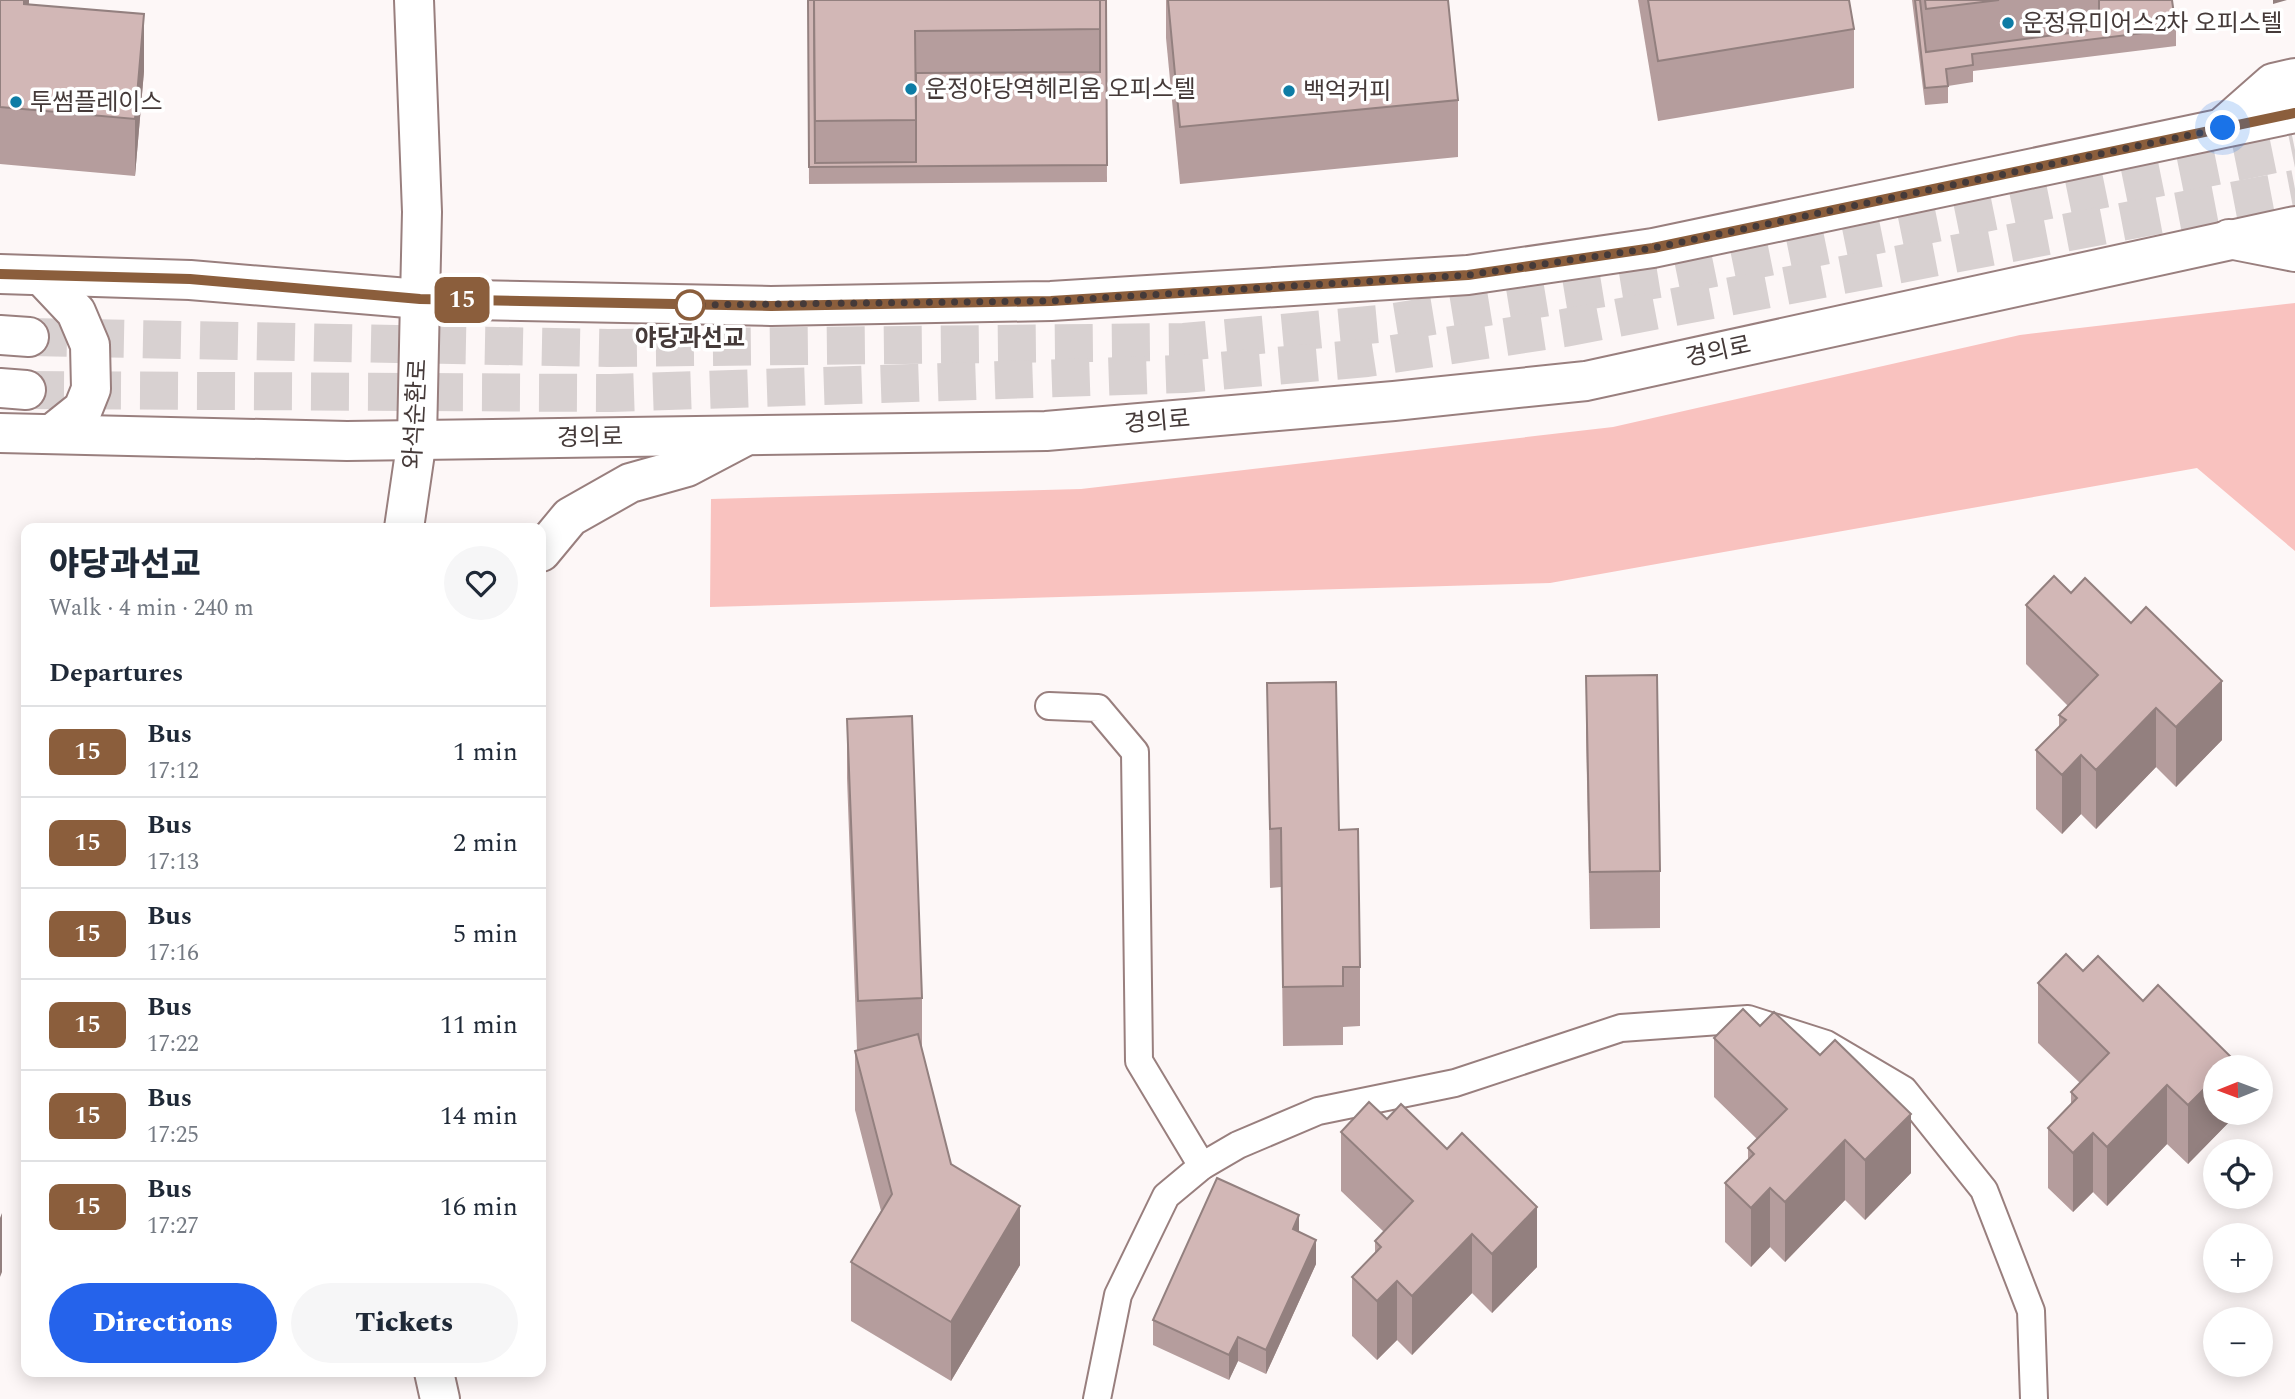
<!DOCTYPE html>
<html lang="en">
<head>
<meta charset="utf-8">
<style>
  :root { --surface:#fff; --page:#f6f6f7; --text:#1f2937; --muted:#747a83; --line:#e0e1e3; --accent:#2563eb }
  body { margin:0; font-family:Spectral,"Noto Sans KR",serif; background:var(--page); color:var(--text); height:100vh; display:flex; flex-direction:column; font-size:26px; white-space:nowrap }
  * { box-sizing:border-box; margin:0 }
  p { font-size:23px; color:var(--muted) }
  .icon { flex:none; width:38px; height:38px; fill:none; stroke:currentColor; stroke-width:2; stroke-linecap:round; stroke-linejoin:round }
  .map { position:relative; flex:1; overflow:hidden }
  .sheet { position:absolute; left:21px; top:523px; width:525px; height:854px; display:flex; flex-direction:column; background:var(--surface); border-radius:14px; box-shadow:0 4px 18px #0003 }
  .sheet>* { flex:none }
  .badge { padding:0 14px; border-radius:10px; font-size:24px; line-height:46px }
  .needle { width:46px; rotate:269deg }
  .tools { position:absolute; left:2203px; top:1055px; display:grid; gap:14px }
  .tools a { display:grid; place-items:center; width:70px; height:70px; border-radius:50%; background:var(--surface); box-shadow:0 4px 18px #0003; font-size:35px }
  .you { position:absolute; width:35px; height:35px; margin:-18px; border:5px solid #fff; border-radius:50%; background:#1a73e8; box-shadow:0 0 0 10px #1a73e833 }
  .map>.badge { position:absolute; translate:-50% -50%; box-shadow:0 0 0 4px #fff }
  h2 { padding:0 28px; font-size:26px; line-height:63px }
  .round { display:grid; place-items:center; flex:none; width:74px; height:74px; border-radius:37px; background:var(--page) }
  .overview { display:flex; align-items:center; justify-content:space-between; height:119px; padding:0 28px }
  h1 { font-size:33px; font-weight:800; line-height:52px }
  .button { display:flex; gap:14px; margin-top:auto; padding:14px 28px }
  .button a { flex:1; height:80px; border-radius:42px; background:var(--accent); color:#fff; font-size:28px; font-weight:800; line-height:80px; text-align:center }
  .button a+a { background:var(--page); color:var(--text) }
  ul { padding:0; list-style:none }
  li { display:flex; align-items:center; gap:21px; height:91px; padding:0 28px; border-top:2px solid var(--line) }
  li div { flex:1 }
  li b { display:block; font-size:26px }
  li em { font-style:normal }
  li .badge { min-width:77px; font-weight:700; text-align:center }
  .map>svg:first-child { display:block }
  .green { fill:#f9c2bf }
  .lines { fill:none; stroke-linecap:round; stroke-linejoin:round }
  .primary-tunnel { stroke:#d8d1d1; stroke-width:38; stroke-dasharray:38 19; stroke-linecap:butt }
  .service-casing { stroke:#997f7e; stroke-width:30 }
  .minor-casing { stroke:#997f7e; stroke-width:42 }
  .tertiary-casing { stroke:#997f7e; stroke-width:42 }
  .primary-casing { stroke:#997f7e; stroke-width:42 }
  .trunk-casing { stroke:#997f7e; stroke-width:42 }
  .service { stroke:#fff; stroke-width:26 }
  .minor { stroke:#fff; stroke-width:38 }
  .tertiary { stroke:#fff; stroke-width:38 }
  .primary { stroke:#fff; stroke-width:38 }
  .trunk { stroke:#fff; stroke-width:38 }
  .wall { fill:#b59d9d }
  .shaded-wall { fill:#93807f }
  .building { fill:#d2b7b6; stroke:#93807f; stroke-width:2 }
  .line-casing { stroke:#fff; stroke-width:16 }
  .line { stroke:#8b5e3c; stroke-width:10 }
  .walk { stroke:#453a39; stroke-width:7; stroke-dasharray:0 12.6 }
  .poi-dot { fill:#0d7ca5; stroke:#fff; stroke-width:2.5 }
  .stop-dot { fill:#fff; stroke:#8b5e3c; stroke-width:3.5 }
  .labels { text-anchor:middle; stroke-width:7; stroke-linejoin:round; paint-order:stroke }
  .poi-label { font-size:24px; fill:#453a39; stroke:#fff; text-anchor:start }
  .stop-label { font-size:24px; font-weight:bold; fill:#453a39; stroke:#fff }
  .street-label { font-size:24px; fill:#453a39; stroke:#fff }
</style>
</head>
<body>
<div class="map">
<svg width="2295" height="1399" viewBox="0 0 2295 1399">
  <rect width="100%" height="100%" fill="#fdf7f7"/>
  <polygon class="green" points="2295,303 2295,551 2197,468 1550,583 710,607 711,499 1081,489 1613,427 2020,335"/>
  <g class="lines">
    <g class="primary-tunnel">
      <polyline points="29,337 608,348 1184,342 1389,323 1665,278 2295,150"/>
      <polyline points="26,390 611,393 1184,374 1367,358 1564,328 2295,189"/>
    </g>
    <g class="service-casing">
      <g id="service">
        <polyline points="1049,706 1098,708 1135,752 1139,1061 1202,1166"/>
        <polyline points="1097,1399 1118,1295 1166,1196 1202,1166 1238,1145 1318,1111 1455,1083 1621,1028 1748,1019 1826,1044 1904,1090 1984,1190 2031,1311 2034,1399"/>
      </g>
    </g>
    <g class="minor-casing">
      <polyline id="minor" points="414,0 422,212 420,299"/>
    </g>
    <g class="tertiary-casing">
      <g id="tertiary">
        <polyline points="404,528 417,439 420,299"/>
        <polyline points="434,1372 440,1399"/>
      </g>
    </g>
    <g class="primary-casing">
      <g id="primary">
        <polyline points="2223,127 2273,83 2295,78"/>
        <polyline points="0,274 190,280 420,299 771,306 1051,301 1468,275 1653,248 2295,113"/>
        <polyline points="43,277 76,312 90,345 91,389 83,409 53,433"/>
        <polyline points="0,335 29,337"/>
        <polyline points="0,388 26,390"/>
        <polyline points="0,433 347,441 1046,431 1394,401 1586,381 2295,226"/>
        <polyline points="541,552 570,517 630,483 687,467 742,438"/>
      </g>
    </g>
    <g class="trunk-casing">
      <polyline id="trunk" points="2229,239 2295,252"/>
    </g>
    <use href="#service" class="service"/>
    <use href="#minor" class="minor"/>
    <use href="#tertiary" class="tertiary"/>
    <use href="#primary" class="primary"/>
    <use href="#trunk" class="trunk"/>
  </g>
  <g class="wall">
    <polygon points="0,0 29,0 29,5 144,71 135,176 0,164"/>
    <polygon points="808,0 1106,0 1107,182 809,184"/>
    <polygon points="1166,0 1448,0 1458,100 1458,157 1180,184 1166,38"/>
    <polygon points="1638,0 1849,0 1854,29 1854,88 1658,121"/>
    <polygon points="1912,0 2172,0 2176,29 2176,46 1973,71 1973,82 1948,86 1948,103 1925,105"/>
    <polygon points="2026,605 2222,740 2176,787 2156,767 2096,829 2081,814 2062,834 2036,809 2036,750 2059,727 2059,715 2068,706 2026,664"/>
    <polygon points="1586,676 1660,871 1660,928 1590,929 1586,733"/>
    <polygon points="1267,683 1339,830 1360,967 1360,1026 1343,1027 1343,1045 1283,1046 1281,887 1270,888"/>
    <polygon points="847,719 922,998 922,1052 951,1164 1020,1265 951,1381 851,1321 851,1262 881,1211 855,1110 855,1051 857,1050 847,778"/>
    <polygon points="2083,971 2143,1001 2233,1068 2233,1118 2188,1164 2167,1144 2107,1206 2093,1192 2073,1212 2048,1188 2048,1128 2071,1105 2071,1092 2080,1083 2038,1043 2038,983"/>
    <polygon points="1714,1038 1911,1173 1865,1220 1845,1200 1785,1262 1770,1247 1751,1267 1725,1242 1725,1183 1748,1160 1748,1148 1757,1139 1714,1097"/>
    <polygon points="1341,1132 1537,1267 1492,1313 1472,1293 1412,1355 1397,1340 1377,1360 1352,1336 1352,1277 1375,1253 1375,1241 1384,1232 1341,1191"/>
    <polygon points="1299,1232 1316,1264 1266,1374 1238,1361 1229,1380 1153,1345 1153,1320"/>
    <polygon points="102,1372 161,1372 161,1373 102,1374"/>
  </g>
  <g class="shaded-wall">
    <polygon points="24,0 29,0 24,61"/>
    <polygon points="2273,0 2287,0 2273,4"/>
    <polygon points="144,14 144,71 135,176 135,119"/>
    <polygon points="2222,681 2222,740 2176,787 2176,727"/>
    <polygon points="2156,708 2156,767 2096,829 2096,770"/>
    <polygon points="2081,755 2081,814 2062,834 2062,775"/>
    <polygon points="2233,1059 2233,1068 2225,1068"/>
    <polygon points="2216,1077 2216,1113 2233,1113 2233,1118 2188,1164 2188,1105"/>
    <polygon points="2167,1085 2167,1144 2107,1206 2107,1147"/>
    <polygon points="1911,1114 1911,1173 1865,1220 1865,1160"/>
    <polygon points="2093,1133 2093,1192 2073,1212 2073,1153"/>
    <polygon points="1845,1140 1845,1200 1785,1262 1785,1202"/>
    <polygon points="1770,1188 1770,1247 1751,1267 1751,1208"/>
    <polygon points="1020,1206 1020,1265 951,1381 951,1322"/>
    <polygon points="1537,1207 1537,1267 1492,1313 1492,1254"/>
    <polygon points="2,1213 2,1272 0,1277 0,1218"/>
    <polygon points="1299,1215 1299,1240 1293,1229"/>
    <polygon points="1472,1234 1472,1293 1412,1355 1412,1296"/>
    <polygon points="1316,1240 1316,1264 1266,1374 1266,1350"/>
    <polygon points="1397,1281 1397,1340 1377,1360 1377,1301"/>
    <polygon points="1238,1337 1238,1361 1229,1380 1229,1355"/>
  </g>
  <g class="building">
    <polygon points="0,0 24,0 24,4 144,14 135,119 0,107"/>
    <polygon points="808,0 814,0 815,163 916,162 916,73 1100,72 1100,0 1106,0 1107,165 809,167"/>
    <polygon points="814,0 1100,0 1100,29 915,31 916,120 815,121"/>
    <polygon points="1168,0 1448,0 1458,100 1180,127"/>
    <polygon points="1648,0 1849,0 1854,29 1658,61"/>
    <polygon points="1915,0 1920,0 1926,52 2099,29 2099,0 2172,0 2176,29 1972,54 1973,65 1946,69 1948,86 1925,88"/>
    <polygon points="1925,0 1999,0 1926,9"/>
    <polygon points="2054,576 2071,593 2085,578 2131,623 2146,607 2222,681 2176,727 2156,708 2096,770 2081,755 2062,775 2036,750 2066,720 2059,715 2098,675 2026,605"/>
    <polygon points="1657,675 1660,871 1590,872 1586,676"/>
    <polygon points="1336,682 1339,830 1358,829 1360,967 1343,967 1343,986 1283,987 1281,828 1270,829 1267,683"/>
    <polygon points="912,716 922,998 858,1001 847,719"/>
    <polygon points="2066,954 2083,971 2098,956 2143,1001 2158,985 2233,1059 2225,1068 2216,1068 2216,1077 2188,1105 2167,1085 2107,1147 2093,1133 2073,1153 2048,1128 2077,1098 2071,1092 2109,1053 2038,983"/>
    <polygon points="1743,1009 1760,1026 1774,1012 1820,1055 1835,1040 1911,1114 1865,1160 1845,1140 1785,1202 1770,1188 1751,1208 1725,1183 1754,1154 1748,1148 1787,1109 1714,1038"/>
    <polygon points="918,1034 951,1164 1020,1206 951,1322 851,1262 892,1194 855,1051"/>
    <polygon points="1369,1102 1387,1119 1401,1104 1447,1149 1462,1133 1537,1207 1492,1254 1472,1234 1412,1296 1397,1281 1377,1301 1352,1277 1381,1247 1375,1241 1413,1201 1341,1132"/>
    <polygon points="1217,1178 1299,1215 1293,1229 1316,1240 1266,1350 1238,1337 1229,1355 1153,1320"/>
  </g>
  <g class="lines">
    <g class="line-casing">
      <polyline id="line" points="0,274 190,279 420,299 771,306 1051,301 1468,275 1653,248 2295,113"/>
    </g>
    <use href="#line" class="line"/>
    <polyline class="walk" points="690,305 1051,301 1468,275 1653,248 2223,128"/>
  </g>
  <g class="poi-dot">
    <circle cx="2008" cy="23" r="7"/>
    <circle cx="911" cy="89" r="7"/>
    <circle cx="1289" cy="91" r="7"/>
    <circle cx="16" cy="102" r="7"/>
  </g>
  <circle class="stop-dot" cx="690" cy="305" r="14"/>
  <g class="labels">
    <g class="poi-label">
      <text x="2022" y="31">운정유미어스2차 오피스텔</text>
      <text x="925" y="97">운정야당역헤리움 오피스텔</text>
      <text x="1303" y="99">백억커피</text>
      <text x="30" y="110">투썸플레이스</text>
    </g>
    <g class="stop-label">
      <text x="690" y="346">야당과선교</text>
    </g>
    <g class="street-label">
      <text transform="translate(1718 351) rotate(-12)" y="8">경의로</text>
      <text transform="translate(415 414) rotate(-87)" y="8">와석순환로</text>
      <text transform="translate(1157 421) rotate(-5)" y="8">경의로</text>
      <text transform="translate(590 437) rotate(-1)" y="8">경의로</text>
    </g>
  </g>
</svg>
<div class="tools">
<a><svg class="needle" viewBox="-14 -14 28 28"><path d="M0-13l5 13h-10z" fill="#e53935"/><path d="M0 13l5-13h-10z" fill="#747a83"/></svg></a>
<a><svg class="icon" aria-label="locate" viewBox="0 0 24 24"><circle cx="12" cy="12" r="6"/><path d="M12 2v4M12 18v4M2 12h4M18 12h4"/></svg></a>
<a>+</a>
<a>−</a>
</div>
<div class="you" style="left:2223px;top:128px"></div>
<b class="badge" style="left:462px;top:300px;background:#8b5e3c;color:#fff">15</b>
<section class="sheet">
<div class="overview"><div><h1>야당과선교</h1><p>Walk · 4 min · 240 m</p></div><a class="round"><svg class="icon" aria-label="heart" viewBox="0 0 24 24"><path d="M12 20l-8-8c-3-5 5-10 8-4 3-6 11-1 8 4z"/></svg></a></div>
<h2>Departures</h2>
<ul>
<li><span class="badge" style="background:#8b5e3c;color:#fff">15</span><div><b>Bus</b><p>17:12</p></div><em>1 min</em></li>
<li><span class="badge" style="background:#8b5e3c;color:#fff">15</span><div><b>Bus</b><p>17:13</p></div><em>2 min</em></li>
<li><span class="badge" style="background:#8b5e3c;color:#fff">15</span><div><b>Bus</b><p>17:16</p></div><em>5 min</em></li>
<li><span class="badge" style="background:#8b5e3c;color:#fff">15</span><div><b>Bus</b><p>17:22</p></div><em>11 min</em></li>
<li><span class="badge" style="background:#8b5e3c;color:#fff">15</span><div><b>Bus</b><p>17:25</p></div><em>14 min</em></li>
<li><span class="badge" style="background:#8b5e3c;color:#fff">15</span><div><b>Bus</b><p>17:27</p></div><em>16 min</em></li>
</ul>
<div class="button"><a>Directions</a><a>Tickets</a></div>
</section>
</div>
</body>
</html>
